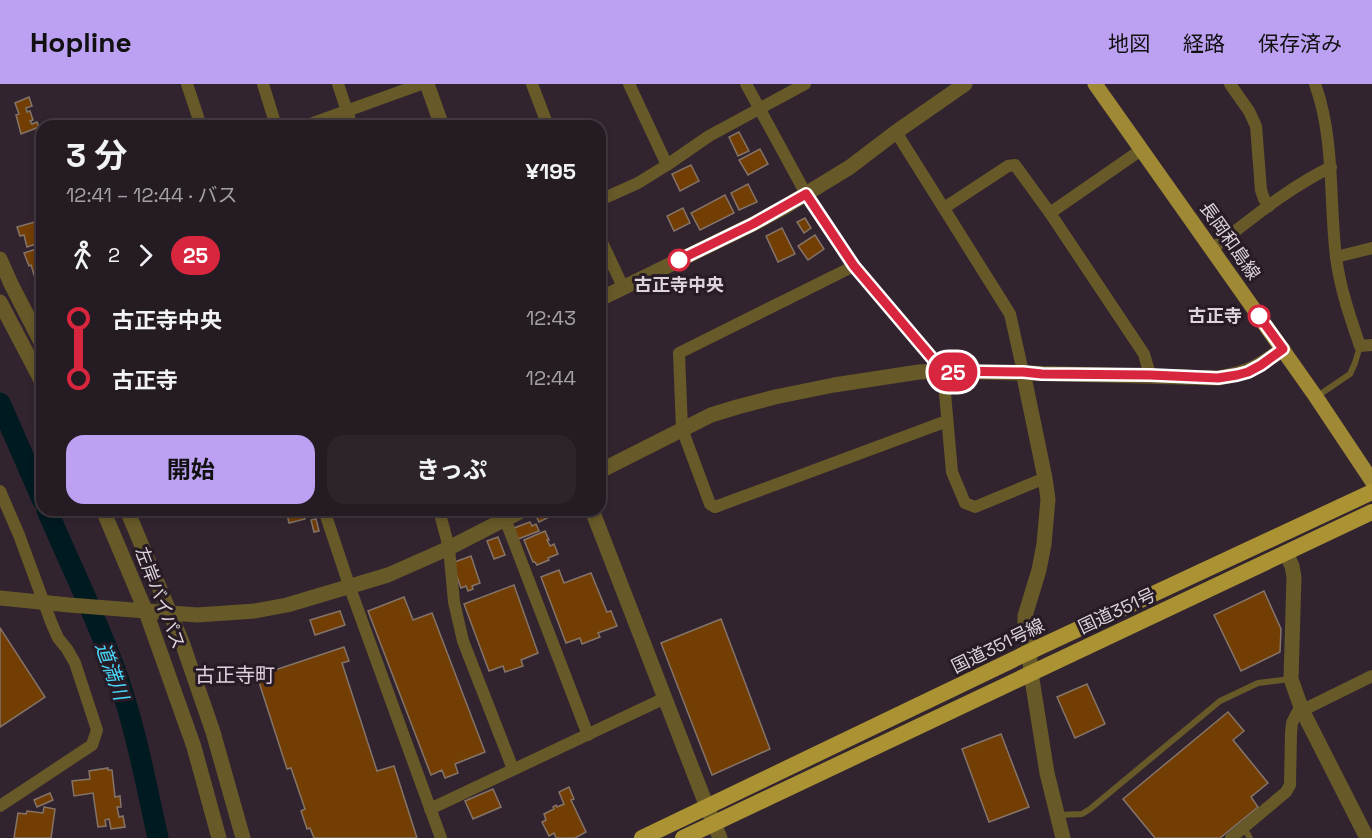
<!DOCTYPE html>
<html lang="ja">
<head>
<meta charset="utf-8">
<style>
  :root { --surface:#251b23; --page:#2d242b; --text:#f1f3f6; --muted:#a3a1a6; --line:#423941; --accent:#bca0f2 }
  body { margin:0; font-family:"Space Grotesk","Noto Sans JP",sans-serif; background:var(--page); color:var(--text); height:100vh; display:flex; flex-direction:column; font-size:22px; white-space:nowrap }
  * { box-sizing:border-box; margin:0 }
  p { font-size:20px; color:var(--muted) }
  .icon { flex:none; width:33px; height:33px; fill:none; stroke:currentColor; stroke-width:2; stroke-linecap:round; stroke-linejoin:round }
  .map { position:relative; flex:1; overflow:hidden }
  .side { position:absolute; left:36px; top:36px; width:570px; height:396px; display:flex; flex-direction:column; background:var(--surface); border-radius:18px; box-shadow:0 3px 9px #0003,0 0 0 2px var(--line) }
  .side>* { flex:none }
  .badge { padding:0 12px; border-radius:20px; font-size:21px; line-height:39px }
  .map>.badge { position:absolute; translate:-50% -50%; box-shadow:0 0 0 3px #fff }
  .legs { display:flex; align-items:center; gap:9px; height:66px; padding:0 30px; font-size:20px }
  .legs p { margin-inline-start:auto }
  .head { display:flex; align-items:center; justify-content:space-between; height:102px; padding:0 30px }
  h1 { font-size:33px; font-weight:700; line-height:45px }
  .primary-button { display:flex; gap:12px; margin-top:auto; padding:12px 30px }
  .primary-button a { flex:1; height:69px; border-radius:18px; background:var(--accent); color:#111; font-size:24px; font-weight:700; line-height:69px; text-align:center }
  .primary-button a+a { background:var(--page); color:var(--text) }
  ul { padding:0 30px; list-style:none }
  li { display:flex; align-items:center; gap:21px; height:60px; font-size:22px }
  li i { display:grid; place-items:center; width:9px; height:100%; margin:0 8px; background:currentColor }
  li i::after { content:''; width:15px; height:15px; margin:-8px; border:4px solid; border-radius:50%; background:var(--surface) }
  li p { margin-inline-start:auto }
  li:first-child i { background:linear-gradient(#0000 50%,currentColor 0) }
  li:last-child i { background:linear-gradient(currentColor 50%,#0000 0) }
  header { display:flex; align-items:center; gap:36px; box-sizing:border-box; height:84px; padding:0 30px; background:var(--accent); color:#111 }
  header strong { font-size:28px }
  nav { display:flex; gap:33px; margin-inline-start:auto; font-size:21px }
  .map>svg:first-child { display:block }
  .lines { fill:none; stroke-linecap:round; stroke-linejoin:round }
  .river { stroke:#001a21; stroke-width:21 }
  .building { fill:#723e04; stroke:#857468; stroke-width:1.5 }
  .service { stroke:#675928; stroke-width:6 }
  .minor { stroke:#675928; stroke-width:12 }
  .tertiary { stroke:#675928; stroke-width:15 }
  .primary { stroke:#9f8935; stroke-width:15 }
  .trunk { stroke:#ab9233; stroke-width:16 }
  .line-1-casing { stroke:#fff; stroke-width:14 }
  .line-1 { stroke:#d7263d; stroke-width:9 }
  .stop-1-dot { fill:#fff; stroke:#d7263d; stroke-width:3 }
  .labels { text-anchor:middle; stroke-width:6; stroke-linejoin:round; paint-order:stroke }
  .street-label { font-size:18px; fill:#ddd4db; stroke:#271b26 }
  .stop-label { font-size:18px; font-weight:bold; fill:#ddd4db; stroke:#271b26 }
  .water-label { font-size:20px; font-style:italic; fill:#49d6f8; stroke:#271b26 }
  .neighbourhood-label { font-size:20px; fill:#e1d0df; stroke:#271b26 }
</style>
</head>
<body>
<header>
<strong>Hopline</strong>
<nav><a>地図</a><a>経路</a><a>保存済み</a></nav>
</header>
<div class="map">
<svg width="1372" height="754" viewBox="0 0 1372 754">
  <rect width="100%" height="100%" fill="#31242f"/>
  <g class="lines">
    <g class="river">
      <polyline points="0,319 42,415"/>
      <path d="M47 426C71 482 98 537 118 594 136 646 146 700 158 754"/>
    </g>
  </g>
  <g class="building">
    <polygon points="29,13 32,22 26,24 27,28 30,27 33,36 30,37 32,40 37,38 39,43 21,50 16,31 19,30 15,19"/>
    <polygon points="739,48 749,67 738,72 729,53"/>
    <polygon points="760,65 768,80 748,91 739,76"/>
    <polygon points="691,81 699,97 680,107 672,90"/>
    <polygon points="748,100 757,118 739,126 731,109"/>
    <polygon points="725,111 734,129 700,146 691,129"/>
    <polygon points="683,124 690,139 674,147 667,132"/>
    <polygon points="805,134 811,144 804,149 797,138"/>
    <polygon points="42,136 42,158 27,163 24,151 20,152 17,143"/>
    <polygon points="782,144 795,170 778,178 766,152"/>
    <polygon points="815,151 824,165 808,176 798,162"/>
    <polygon points="42,163 42,195 36,197 31,181 29,182 24,169"/>
    <polygon points="286,426 313,426 314,430 305,433 305,435 289,439"/>
    <polygon points="538,426 559,426 560,428 539,438 534,428"/>
    <polygon points="316,435 319,447 314,448 311,436"/>
    <polygon points="530,438 532,442 536,440 539,447 518,455 514,444"/>
    <polygon points="545,447 549,456 547,456 550,462 554,460 558,470 548,474 549,476 537,481 535,478 533,478 524,456"/>
    <polygon points="498,453 505,471 494,475 487,457"/>
    <polygon points="471,472 480,499 472,502 473,505 468,507 466,502 461,504 452,479"/>
    <polygon points="559,486 564,499 591,489 607,528 611,527 617,542 598,549 600,553 582,560 580,554 566,559 541,493"/>
    <polygon points="514,501 538,569 521,576 523,582 505,588 503,582 489,587 464,520"/>
    <polygon points="1264,507 1281,545 1280,568 1241,587 1214,531"/>
    <polygon points="404,513 413,536 432,529 485,668 455,680 458,689 445,694 442,686 431,691 368,527"/>
    <polygon points="340,527 345,541 315,551 310,536"/>
    <polygon points="721,535 770,665 712,691 661,559"/>
    <polygon points="0,544 45,613 0,643"/>
    <polygon points="344,563 349,577 342,579 377,687 394,682 417,754 314,754 310,744 307,745 301,727 305,725 291,684 287,685 257,592"/>
    <polygon points="1087,600 1105,640 1075,654 1057,613"/>
    <polygon points="1228,628 1244,647 1233,656 1268,699 1251,713 1258,723 1220,754 1155,754 1123,715"/>
    <polygon points="1001,650 1029,723 989,738 962,665"/>
    <polygon points="108,684 108,686 112,686 115,713 120,712 121,723 117,723 119,733 123,732 125,743 111,745 109,735 105,736 106,742 98,743 93,709 74,712 72,697 90,695 89,687"/>
    <polygon points="569,703 574,715 571,716 586,748 575,754 556,754 554,749 549,752 542,738 546,736 544,730 554,725 553,723 556,721 557,723 564,720 559,708"/>
    <polygon points="493,705 501,723 473,735 465,717"/>
    <polygon points="50,709 53,716 37,723 34,716"/>
    <polygon points="44,723 55,725 51,754 14,754 18,729 26,730 27,727 43,729"/>
  </g>
  <g class="lines">
    <g class="service">
      <polyline points="1316,313 1350,290 1355,279 1360,262"/>
      <polyline points="1058,731 1082,730 1090,725 1220,617 1258,599 1291,595"/>
      <polyline points="1244,744 1250,754"/>
    </g>
    <g class="minor">
      <polyline points="187,0 201,42"/>
      <polyline points="263,0 276,42"/>
      <polyline points="338,0 352,42"/>
      <polyline points="532,0 548,42"/>
      <polyline points="629,0 667,81"/>
      <polyline points="746,0 806,110 836,156 854,182 943,287 952,388 965,419 975,423 1045,394"/>
      <polyline points="1230,0 1249,27 1256,42 1261,106 1264,115 1269,122"/>
      <path d="M1315 0C1335 55 1329 116 1336 173 1340 204 1350 233 1360 262L1372 261"/>
      <polyline points="305,42 421,0"/>
      <polyline points="896,48 1010,230 1023,288"/>
      <polyline points="600,116 638,99 667,81 709,52 805,0"/>
      <polyline points="944,124 1008,82 1015,81 1050,129 1144,270 1150,291"/>
      <polyline points="1050,129 1141,66"/>
      <polyline points="600,154 623,203"/>
      <path d="M1212 165C1250 136 1288 104 1331 83"/>
      <polyline points="1336,173 1372,164"/>
      <polyline points="854,182 679,269 682,345 710,420 715,423 947,337"/>
      <polyline points="0,407 19,451 51,538 58,554 67,565 75,579 97,646 92,661 0,722"/>
      <polyline points="324,426 350,504 441,754"/>
      <polyline points="439,426 449,464 454,518 463,557 513,685"/>
      <polyline points="505,435 588,651"/>
      <polyline points="430,725 665,614"/>
      <polyline points="1231,754 1286,708 1290,701 1291,649 1292,639 1297,629 1372,592"/>
    </g>
    <g class="tertiary">
      <polyline points="427,0 442,42"/>
      <polyline points="0,175 11,200 42,260"/>
      <polyline points="600,215 753,140 783,124 850,83 896,48 965,0"/>
      <polyline points="0,218 42,298"/>
      <polyline points="1023,288 1045,394 1048,415 1044,460 1039,486 1025,532 1025,542 1028,555 1031,589 1047,689 1063,754"/>
      <path d="M600 387 711 331 737 323 775 313 834 301 919 288 943 287 1218 294C1249 289 1258 283 1283 265"/>
      <polyline points="103,426 146,528 194,663 219,754"/>
      <polyline points="127,426 182,558 213,648 243,754"/>
      <polyline points="592,426 707,723 720,754"/>
      <polyline points="1286,469 1292,482 1294,493 1291,595 1302,626 1367,754"/>
      <polyline points="0,514 69,521 197,531 255,527 287,521 388,491 449,464 523,426"/>
    </g>
    <polyline class="primary" points="1095,0 1316,313 1372,397"/>
    <g class="trunk">
      <polyline points="642,754 1029,568 1372,408"/>
      <polyline points="683,754 1372,428"/>
    </g>
  </g>
  <g class="lines">
    <g class="line-1-casing">
      <polyline id="line-1" points="679,176 753,140 806,110 854,182 943,287 1023,288 1042,290 1150,291 1218,294 1237,291 1248,288 1261,281 1283,265 1259,232"/>
    </g>
    <use href="#line-1" class="line-1"/>
  </g>
  <g class="stop-1-dot">
    <circle cx="679" cy="176" r="10"/>
    <circle cx="1259" cy="232" r="10"/>
  </g>
  <g class="labels">
    <g class="street-label">
      <text transform="translate(1230 157) rotate(55)" y="6">長岡和島線</text>
      <text transform="translate(160 514) rotate(69)" y="6">左岸バイパス</text>
      <text transform="translate(1117 527) rotate(-25)" y="6">国道351号</text>
      <text transform="translate(998 562) rotate(-26)" y="6">国道351号線</text>
    </g>
    <g class="stop-label">
      <text x="679" y="207">古正寺中央</text>
      <text x="1242" y="238" text-anchor="end">古正寺</text>
    </g>
    <g class="water-label">
      <text transform="translate(112 587) rotate(70)" y="7">道満川</text>
    </g>
    <g class="neighbourhood-label">
      <text x="235" y="598">古正寺町</text>
    </g>
  </g>
</svg>
<b class="badge" style="left:953px;top:288px;background:#d7263d;color:#fff">25</b>
<section class="side">
<div class="head"><div><h1>3 分</h1><p>12:41 – 12:44 · バス</p></div><b>¥195</b></div>
<div class="legs"><svg class="icon" aria-label="walk" viewBox="0 0 24 24"><circle cx="13" cy="4" r="2"/><path d="M13 8l-2 6 4 7M11 14l-3 7M7 12l3-4h3l4 4"/></svg>2<svg class="icon" aria-label="forward" viewBox="0 0 24 24"><path d="M9 5l7 7-7 7"/></svg><b class="badge" style="background:#d7263d;color:#fff">25</b></div>
<ul>
<li><i style="color:#d7263d"></i><b>古正寺中央</b><p>12:43</p></li>
<li><i style="color:#d7263d"></i><b>古正寺</b><p>12:44</p></li>
</ul>
<div class="primary-button"><a>開始</a><a>きっぷ</a></div>
</section>
</div>
</body>
</html>
